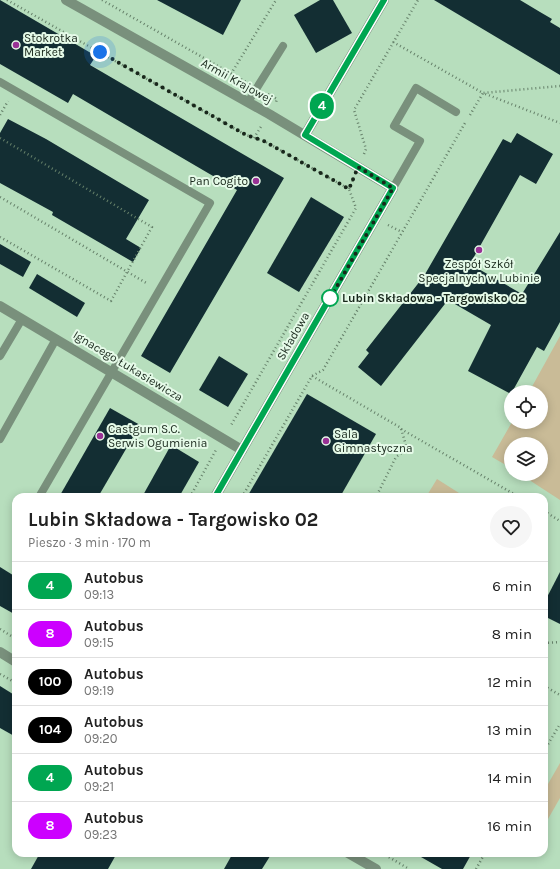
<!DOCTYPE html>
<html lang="pl">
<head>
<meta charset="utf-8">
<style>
  :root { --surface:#fff; --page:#f6f6f6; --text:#222; --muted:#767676; --line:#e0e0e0 }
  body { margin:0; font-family:Karla,sans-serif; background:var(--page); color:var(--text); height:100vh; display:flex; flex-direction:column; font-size:15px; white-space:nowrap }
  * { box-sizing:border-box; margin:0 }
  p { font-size:13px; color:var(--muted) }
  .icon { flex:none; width:22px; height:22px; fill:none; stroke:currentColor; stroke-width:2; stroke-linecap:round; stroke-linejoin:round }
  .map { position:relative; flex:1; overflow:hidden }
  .side { position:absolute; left:12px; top:493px; width:536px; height:364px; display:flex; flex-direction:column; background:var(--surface); border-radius:12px; box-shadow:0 2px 10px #0003 }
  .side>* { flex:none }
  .badge { padding:0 8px; border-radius:13px; font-size:14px; line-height:26px }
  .controls { position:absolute; left:504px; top:385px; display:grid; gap:8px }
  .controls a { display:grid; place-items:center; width:44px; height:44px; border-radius:50%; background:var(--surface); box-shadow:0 2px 10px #0003; font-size:20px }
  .you { position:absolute; width:20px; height:20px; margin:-10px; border:3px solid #fff; border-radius:50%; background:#1a73e8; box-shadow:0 0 0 6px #1a73e833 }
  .map>.badge { position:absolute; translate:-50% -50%; box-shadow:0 0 0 2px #fff }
  .round { display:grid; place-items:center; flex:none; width:42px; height:42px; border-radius:21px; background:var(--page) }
  .headline { display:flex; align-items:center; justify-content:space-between; height:68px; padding:0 16px }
  h1 { font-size:19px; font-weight:700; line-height:30px }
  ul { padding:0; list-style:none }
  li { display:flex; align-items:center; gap:12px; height:48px; padding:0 16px; border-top:1px solid var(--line) }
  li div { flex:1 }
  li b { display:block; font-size:15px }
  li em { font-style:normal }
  li .badge { min-width:44px; font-weight:700; text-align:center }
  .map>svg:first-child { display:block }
  .green { fill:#c9bb97 }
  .building { fill:#132e33 }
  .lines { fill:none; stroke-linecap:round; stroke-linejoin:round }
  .path { stroke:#66816a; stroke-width:2.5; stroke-dasharray:1 3; stroke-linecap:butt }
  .lane { stroke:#79907c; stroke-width:8 }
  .street { stroke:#79907c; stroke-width:10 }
  .line-casing { stroke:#fff; stroke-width:9 }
  .line { stroke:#00a651; stroke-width:6 }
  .walk { stroke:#18271b; stroke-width:4; stroke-dasharray:0 7.2 }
  .poi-dot { fill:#993195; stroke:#e5fae8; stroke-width:1.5 }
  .stop-dot { fill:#fff; stroke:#00a651; stroke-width:2 }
  .labels { text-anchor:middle; stroke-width:4; stroke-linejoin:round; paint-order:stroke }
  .poi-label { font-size:12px; fill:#18271b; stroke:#e5fae8; text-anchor:start }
  .street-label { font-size:12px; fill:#18271b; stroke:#e5fae8 }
  .stop-label { font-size:12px; font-weight:bold; fill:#18271b; stroke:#e5fae8; text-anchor:start }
</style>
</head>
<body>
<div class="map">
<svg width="560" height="869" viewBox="0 0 560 869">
  <rect width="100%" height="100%" fill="#b7debd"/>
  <g class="green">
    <polygon points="560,336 560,500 520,474 541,474 541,444 511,444 511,468 492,457 512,422 541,422 541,392 529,392"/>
    <polygon points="437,479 459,493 456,497 426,497"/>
    <polygon points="560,763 560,798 544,826 544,791"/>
  </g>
  <g class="building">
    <polygon points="0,0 96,56 90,65 284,178 170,373 141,356 237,190 73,94 68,103 0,64"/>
    <polygon points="157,0 241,0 223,35"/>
    <polygon points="320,0 333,0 352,33 316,53 294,15"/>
    <polygon points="434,0 520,0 540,12 552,19 550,22 560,28 560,75"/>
    <polygon points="8,119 46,139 149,200 126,239 141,248 133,262 52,215 53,212 0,183 0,133"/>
    <polygon points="517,133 553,154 536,184 520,175 470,264 522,294 560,232 560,322 544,351 537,347 511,394 468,371 491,325 448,300 381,386 358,367 369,353 366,350 424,276 503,139 511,143"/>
    <polygon points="311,197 344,217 299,292 267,273"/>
    <polygon points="0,244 31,262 23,277 0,264"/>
    <polygon points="37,274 85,303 77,317 29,288"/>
    <polygon points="219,356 248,374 228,407 199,390"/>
    <polygon points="307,394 376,434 340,497 247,497"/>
    <polygon points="110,408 140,425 98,497 59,497"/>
    <polygon points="171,445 199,462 179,497 142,497"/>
    <polygon points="0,567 16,577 16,615 0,606"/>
    <polygon points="560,572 560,624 544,616 544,603"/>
    <polygon points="0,686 16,696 16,737 0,728"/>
    <polygon points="40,853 117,853 108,869 31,869"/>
    <polygon points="233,853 272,853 262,869 224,869"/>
    <polygon points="414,853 472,853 463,869 442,869"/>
  </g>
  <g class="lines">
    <g class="path">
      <polyline points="7,0 246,135 264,141 349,189 356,208 230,427"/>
      <polyline points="102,0 246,82"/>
      <polyline points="393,42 483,93 560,86"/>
      <polyline points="231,74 276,0"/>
      <polyline points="268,94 277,99 276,102"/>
      <polyline points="0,115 8,101"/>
      <polyline points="470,115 483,93 560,123"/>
      <polyline points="0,138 152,227 111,301 0,237"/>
      <polyline points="254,138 262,125"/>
      <polyline points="364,154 366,149 354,110 418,0"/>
      <polyline points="349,189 353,180"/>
      <polyline points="0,197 148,284"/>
      <polyline points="388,225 402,232"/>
      <polyline points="312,376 401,428 407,449 396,457 376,497"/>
      <polyline points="401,429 519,497"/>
      <polyline points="190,497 216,450"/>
      <polyline points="242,497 312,376 323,370 465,123"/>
      <polyline points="544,511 560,521"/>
      <polyline points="0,629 16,639"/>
      <polyline points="544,643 560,642"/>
      <polyline points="0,674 16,683"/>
      <polyline points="544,686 560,695"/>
      <polyline points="544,751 560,724"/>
      <polyline points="382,853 409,869"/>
      <polyline points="476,869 485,853"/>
    </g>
    <g class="lane">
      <polyline points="0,82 210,203 39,497"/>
      <polyline points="248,102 283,46"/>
      <polyline points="393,188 420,141 394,126 416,88 456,112"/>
      <polyline points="0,356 22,319"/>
      <polyline points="0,439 56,339"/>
    </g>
    <g class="street">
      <polyline points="66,0 269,114 393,188 215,497"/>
      <polyline points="305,135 384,0"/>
      <polyline points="0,306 242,450"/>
      <polyline points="0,652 16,662"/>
      <polyline points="348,853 376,869"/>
    </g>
  </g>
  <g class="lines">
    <g class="line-casing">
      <polyline id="line" points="215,497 393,188 305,135 384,0"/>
    </g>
    <use href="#line" class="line"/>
    <polyline class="walk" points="100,52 246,135 264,141 349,189 358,167 393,188 328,302 330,298"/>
  </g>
  <g class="poi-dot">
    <circle cx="16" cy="45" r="4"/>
    <circle cx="256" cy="181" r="4"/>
    <circle cx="479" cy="250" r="4"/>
    <circle cx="100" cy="436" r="4"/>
    <circle cx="326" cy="441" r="4"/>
  </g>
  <circle class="stop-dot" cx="330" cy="298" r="8"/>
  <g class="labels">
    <g class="poi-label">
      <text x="24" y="42">Stokrotka<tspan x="24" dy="14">Market</tspan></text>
      <text x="248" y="185" text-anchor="end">Pan Cogito</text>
      <text x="479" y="268" text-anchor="middle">Zespół Szkół<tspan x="479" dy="14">Specjalnych w Lubinie</tspan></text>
      <text x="108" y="433">Castgum S.C.<tspan x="108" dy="14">Serwis Ogumienia</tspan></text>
      <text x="334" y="438">Sala<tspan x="334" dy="14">Gimnastyczna</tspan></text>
    </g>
    <g class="street-label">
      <text transform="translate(237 81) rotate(29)" y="4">Armii Krajowej</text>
      <text transform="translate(293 336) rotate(-60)" y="4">Składowa</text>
      <text transform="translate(128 366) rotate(31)" y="4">Ignacego Łukasiewicza</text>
    </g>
    <g class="stop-label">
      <text x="342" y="302">Lubin Składowa - Targowisko 02</text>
    </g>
  </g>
</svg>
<div class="controls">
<a><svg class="icon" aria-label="locate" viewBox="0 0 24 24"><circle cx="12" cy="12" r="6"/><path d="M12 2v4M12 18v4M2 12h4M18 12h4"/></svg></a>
<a><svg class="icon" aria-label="layers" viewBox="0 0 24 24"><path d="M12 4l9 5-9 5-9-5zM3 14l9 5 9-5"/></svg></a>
</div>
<div class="you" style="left:100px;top:52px"></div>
<b class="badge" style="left:322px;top:106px;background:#00a651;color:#fff">4</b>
<section class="side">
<div class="headline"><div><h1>Lubin Składowa - Targowisko 02</h1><p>Pieszo · 3 min · 170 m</p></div><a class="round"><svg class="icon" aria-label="heart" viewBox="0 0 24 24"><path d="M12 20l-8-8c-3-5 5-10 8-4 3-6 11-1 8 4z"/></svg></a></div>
<ul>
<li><span class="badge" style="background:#00a651;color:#fff">4</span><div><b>Autobus</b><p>09:13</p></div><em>6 min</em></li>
<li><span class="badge" style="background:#c0f;color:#fff">8</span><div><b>Autobus</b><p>09:15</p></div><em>8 min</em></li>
<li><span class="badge" style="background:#000;color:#fff">100</span><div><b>Autobus</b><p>09:19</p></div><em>12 min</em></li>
<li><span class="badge" style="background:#000;color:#fff">104</span><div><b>Autobus</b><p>09:20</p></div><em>13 min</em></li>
<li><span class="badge" style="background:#00a651;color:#fff">4</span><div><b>Autobus</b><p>09:21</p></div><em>14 min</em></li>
<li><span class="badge" style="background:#c0f;color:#fff">8</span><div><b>Autobus</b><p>09:23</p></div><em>16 min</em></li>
</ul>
</section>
</div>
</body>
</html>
